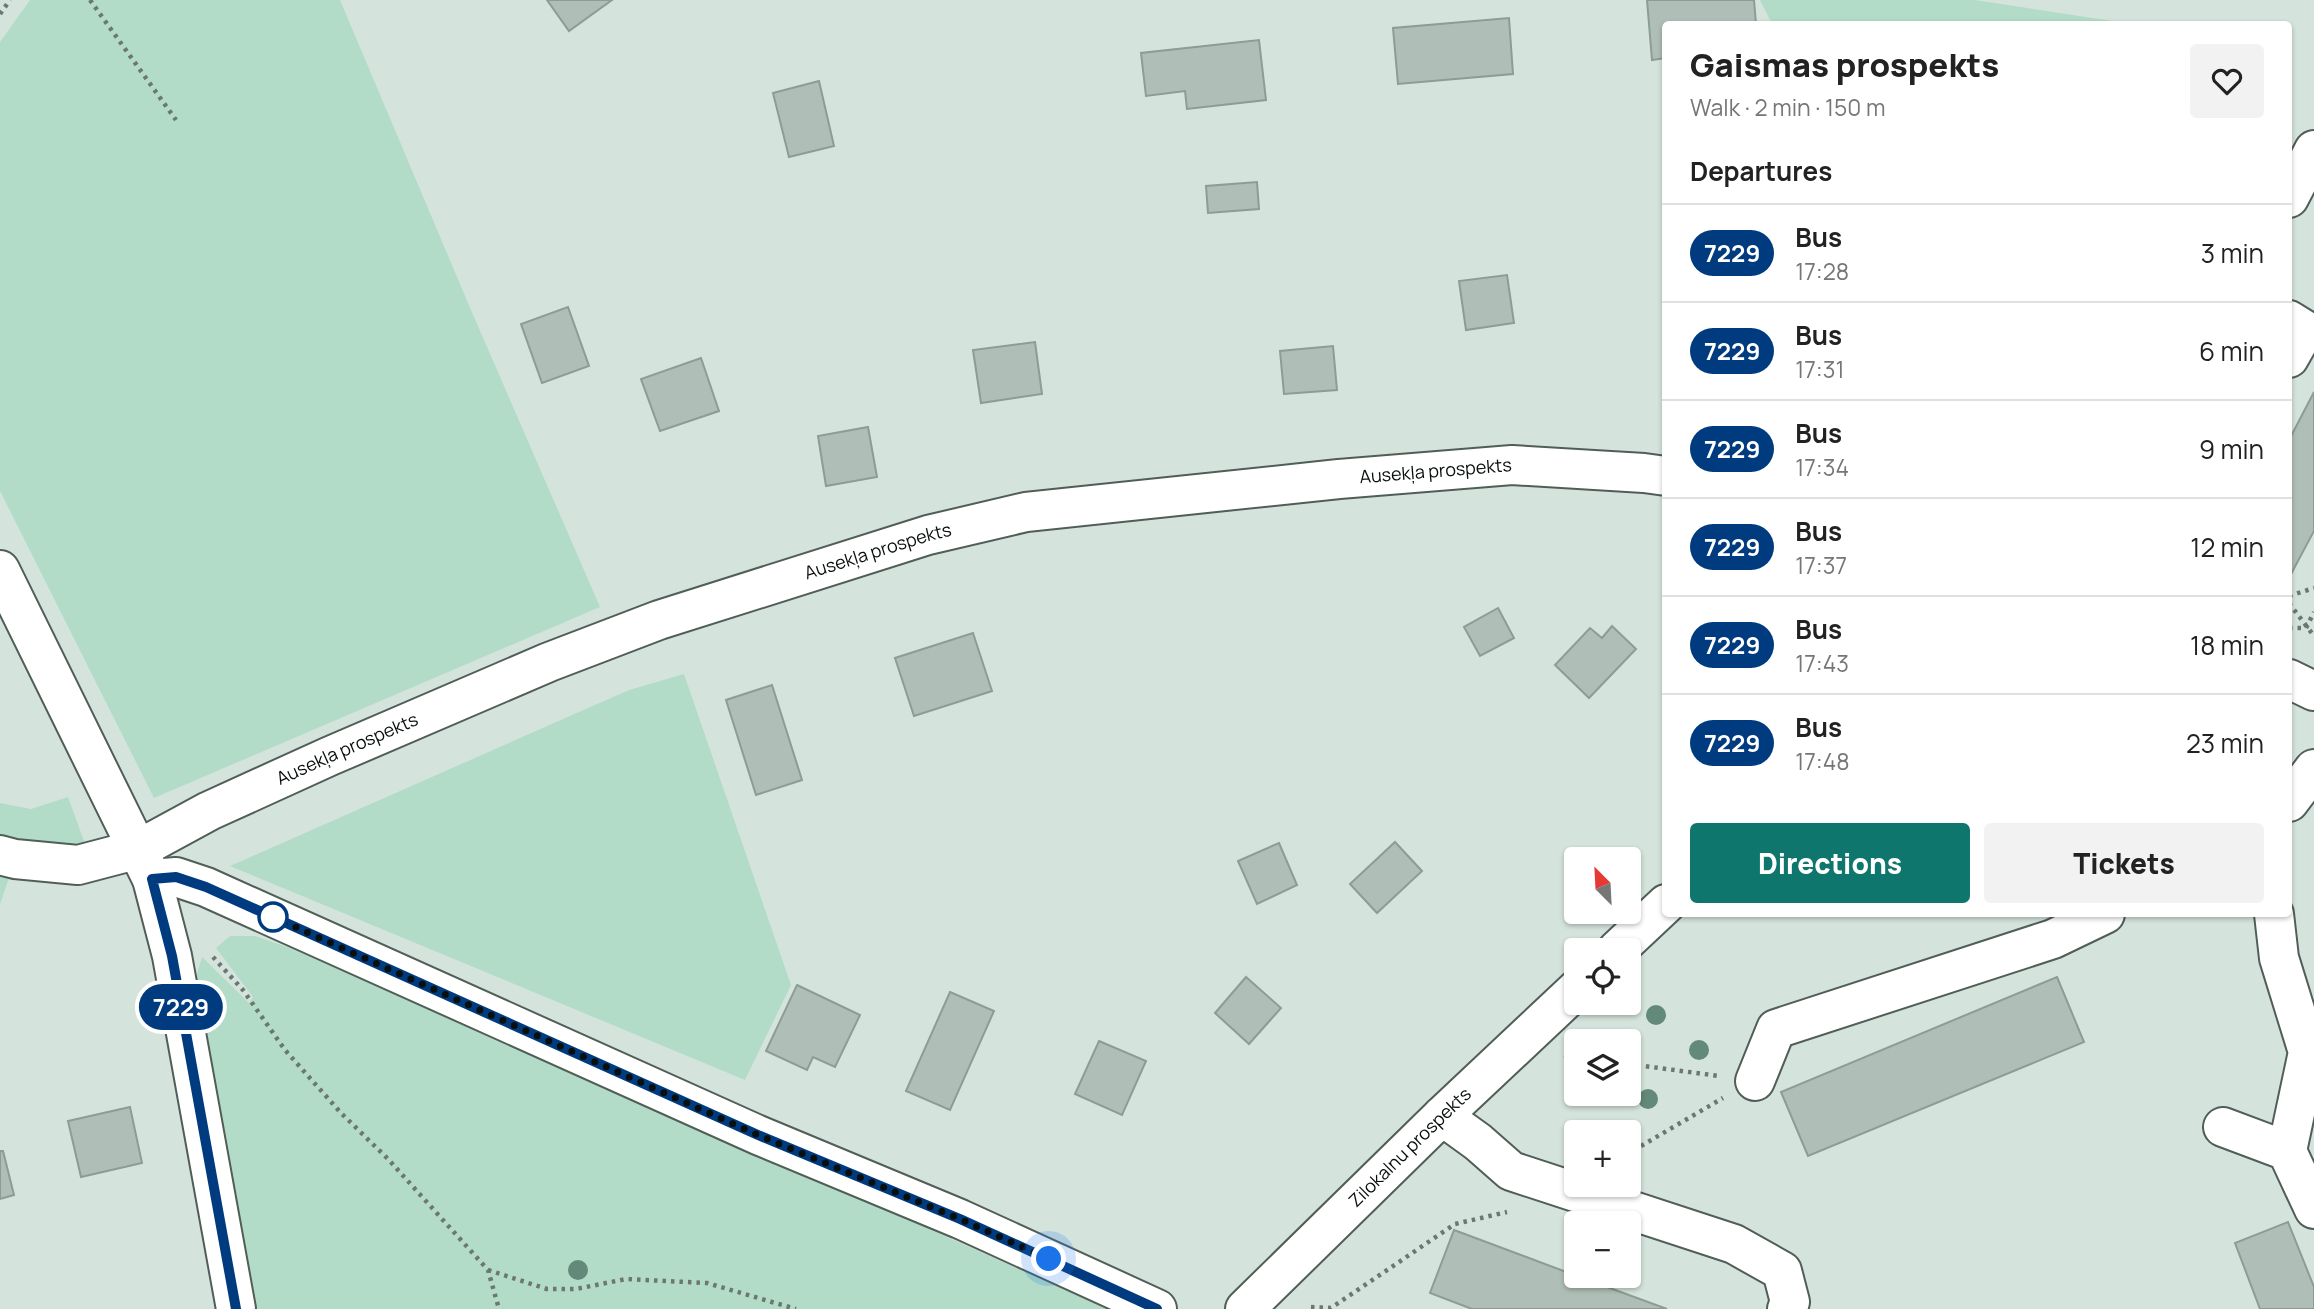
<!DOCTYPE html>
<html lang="en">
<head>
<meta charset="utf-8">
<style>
  :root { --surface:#fff; --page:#f2f2f2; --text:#222; --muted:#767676; --line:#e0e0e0; --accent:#0f766e }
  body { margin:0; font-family:Manrope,sans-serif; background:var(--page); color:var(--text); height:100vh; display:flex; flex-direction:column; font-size:26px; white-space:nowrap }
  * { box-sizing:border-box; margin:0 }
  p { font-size:23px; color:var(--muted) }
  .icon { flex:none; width:38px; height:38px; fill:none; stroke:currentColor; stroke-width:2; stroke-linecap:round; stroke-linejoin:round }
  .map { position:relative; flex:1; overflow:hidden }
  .panel { position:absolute; left:1662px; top:21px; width:630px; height:896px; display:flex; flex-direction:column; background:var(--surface); border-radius:7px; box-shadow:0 2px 5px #0004 }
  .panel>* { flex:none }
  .badge { padding:0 14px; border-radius:23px; font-size:24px; line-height:46px }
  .needle { width:46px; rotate:336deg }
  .controls { position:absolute; left:1564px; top:847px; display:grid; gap:14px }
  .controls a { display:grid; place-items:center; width:77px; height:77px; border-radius:7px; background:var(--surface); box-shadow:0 2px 5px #0004; font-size:35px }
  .you { position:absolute; width:35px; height:35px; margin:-18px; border:5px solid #fff; border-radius:50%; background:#1a73e8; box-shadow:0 0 0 10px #1a73e833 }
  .map>.badge { position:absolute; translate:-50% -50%; box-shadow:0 0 0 4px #fff }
  h2 { padding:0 28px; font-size:26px; line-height:63px }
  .round { display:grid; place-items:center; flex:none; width:74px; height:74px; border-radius:7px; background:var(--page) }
  .headline { display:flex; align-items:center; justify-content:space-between; height:119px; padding:0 28px }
  h1 { font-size:33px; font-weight:800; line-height:52px }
  .cta { display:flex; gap:14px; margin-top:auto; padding:14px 28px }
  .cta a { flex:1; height:80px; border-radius:7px; background:var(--accent); color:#fff; font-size:28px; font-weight:800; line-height:80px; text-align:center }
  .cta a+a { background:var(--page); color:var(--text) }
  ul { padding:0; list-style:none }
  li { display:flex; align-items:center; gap:21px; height:98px; padding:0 28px; border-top:2px solid var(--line) }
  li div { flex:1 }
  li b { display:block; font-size:26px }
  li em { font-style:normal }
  li .badge { min-width:77px; font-weight:700; text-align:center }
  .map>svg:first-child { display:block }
  .green { fill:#b3dcc8 }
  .building { fill:#afbfb7; stroke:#8d9c94; stroke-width:2 }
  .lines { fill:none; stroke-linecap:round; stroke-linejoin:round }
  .minor-casing { stroke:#505e57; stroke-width:42 }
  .major-casing { stroke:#505e57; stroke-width:42 }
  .path { stroke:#6c7772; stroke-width:4.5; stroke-dasharray:3.5 5; stroke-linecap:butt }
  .minor { stroke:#fff; stroke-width:38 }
  .major { stroke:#fff; stroke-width:38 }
  .tree { fill:#63897a }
  .line-casing { stroke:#fff; stroke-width:16 }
  .line { stroke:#003b80; stroke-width:10 }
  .walk { stroke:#090f0c; stroke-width:7; stroke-dasharray:0 12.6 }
  .stop-dot { fill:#fff; stroke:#003b80; stroke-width:3.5 }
  .labels { text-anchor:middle; stroke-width:5; stroke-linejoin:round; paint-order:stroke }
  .street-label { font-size:18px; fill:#090f0c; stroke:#d4e4dc }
</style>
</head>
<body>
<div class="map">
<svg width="2314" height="1309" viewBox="0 0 2314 1309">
  <rect width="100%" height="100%" fill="#d4e4dc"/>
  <g class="green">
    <polygon points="30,0 340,0 471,310 600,607 154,798 0,491 0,42"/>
    <polygon points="1760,0 1975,0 2132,24 1772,24"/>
    <polygon points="684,674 791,985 745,1080 230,866 629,690"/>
    <polygon points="68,797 93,866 10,875 0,904 0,803 31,809"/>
    <polygon points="230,936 255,936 290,948 712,1132 1108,1309 251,1309 193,987 202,957 249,1003 253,997 216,948"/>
  </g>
  <g class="building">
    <polygon points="547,0 612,0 569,31"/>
    <polygon points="1647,0 1754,0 1756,24 1666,24 1666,58 1652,60"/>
    <polygon points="1509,18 1513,74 1398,84 1393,28"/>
    <polygon points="1259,40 1266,100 1187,109 1185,91 1146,96 1141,53"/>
    <polygon points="819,81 834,146 789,157 773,93"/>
    <polygon points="1257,182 1259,209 1208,213 1206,186"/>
    <polygon points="1507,275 1514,323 1466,330 1459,281"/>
    <polygon points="568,307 589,366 542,383 521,324"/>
    <polygon points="1035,342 1042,394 981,403 973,350"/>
    <polygon points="1333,346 1337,390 1284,394 1280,351"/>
    <polygon points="701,358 719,411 660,431 641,379"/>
    <polygon points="2314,392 2314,531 2290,576 2289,440"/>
    <polygon points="868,427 877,477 826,486 818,436"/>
    <polygon points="1498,608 1514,638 1480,656 1464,627"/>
    <polygon points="1612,626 1636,649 1589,698 1555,665 1590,628 1602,638"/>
    <polygon points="973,633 992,691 914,716 895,658"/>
    <polygon points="772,685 802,780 756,795 726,700"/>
    <polygon points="1395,842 1422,871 1377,913 1350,884"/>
    <polygon points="1279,843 1297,885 1257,904 1238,861"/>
    <polygon points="1246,977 1281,1008 1249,1044 1215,1013"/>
    <polygon points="2057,977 2084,1042 1808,1156 1781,1092"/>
    <polygon points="797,985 860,1015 835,1067 813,1057 807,1070 766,1051"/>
    <polygon points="950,992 994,1011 950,1110 906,1091"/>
    <polygon points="1099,1041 1146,1061 1122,1115 1075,1094"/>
    <polygon points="130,1107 142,1163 81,1177 68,1121"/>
    <polygon points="0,1151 3,1151 14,1195 0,1199"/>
    <polygon points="2288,1222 2314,1287 2314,1309 2260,1309 2235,1243"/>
    <polygon points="1454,1230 1577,1276 1667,1309 1472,1309 1430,1293"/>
  </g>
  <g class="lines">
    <g class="minor-casing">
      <g id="minor">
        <polyline points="2289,320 2305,330 2289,358"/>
        <polyline points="0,570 152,879 172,956 236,1309"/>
        <polyline points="2289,679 2314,691"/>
        <polyline points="2289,802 2314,769"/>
        <path id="s1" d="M0 855 15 859 78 865 139 849 209 811 330 756 549 662 659 620 928 535 1026 512 1339 479 1512 465 1644 473 1666 476"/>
        <polyline points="152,879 176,877 206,887 758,1135 960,1219 1157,1309"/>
        <polyline points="2274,914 2279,958 2308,1052 2287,1151"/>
        <polyline points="1755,1081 1776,1029 2053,939 2105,914"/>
        <polyline points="1442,1116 1478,1142 1511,1171 1734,1244 1782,1271 1790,1302 1787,1309"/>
        <polyline points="2223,1127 2287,1151 2314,1209"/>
      </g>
    </g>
    <g class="major-casing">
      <g id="major">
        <polyline points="2289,198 2314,150"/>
        <polyline points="1617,950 1666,904"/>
        <path id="s2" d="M1245 1309 1442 1116 1577 989"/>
      </g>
    </g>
    <g class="path">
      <polyline points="90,0 176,120"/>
      <polyline points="0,14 10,0"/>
      <polyline points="2289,596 2314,588"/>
      <polyline points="2289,603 2314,636"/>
      <polyline points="2289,628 2306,628 2314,612"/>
      <polyline points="213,957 243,990 285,1050 341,1113 388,1159 488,1270 499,1309"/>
      <polyline points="1564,1055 1577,1057"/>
      <polyline points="1629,1064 1719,1076"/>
      <polyline points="1630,1169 1641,1146 1723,1098"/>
      <polyline points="488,1270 547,1289 576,1289 626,1279 707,1283 796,1309"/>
      <polyline points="1311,1307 1331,1308 1455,1224 1507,1212"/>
    </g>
    <use href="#minor" class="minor"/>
    <use href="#major" class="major"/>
  </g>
  <g class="tree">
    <circle cx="1656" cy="1015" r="10"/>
    <circle cx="1699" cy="1050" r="10"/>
    <circle cx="1648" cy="1099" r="10"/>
    <circle cx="578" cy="1270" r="10"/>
  </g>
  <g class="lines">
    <g class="line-casing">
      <polyline id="line" points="236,1309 172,956 152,879 176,877 206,887 758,1135 960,1219 1157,1309"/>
    </g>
    <use href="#line" class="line"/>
    <polyline class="walk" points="273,917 758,1135 960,1219 1049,1259"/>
  </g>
  <circle class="stop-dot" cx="273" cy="917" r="14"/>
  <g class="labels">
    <g class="street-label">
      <text dy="6" stroke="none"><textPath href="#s1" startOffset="1505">Ausekļa prospekts</textPath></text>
      <text dy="6" stroke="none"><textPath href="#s1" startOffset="940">Ausekļa prospekts</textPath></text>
      <text dy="6" stroke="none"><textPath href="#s1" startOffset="373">Ausekļa prospekts</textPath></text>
      <text dy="6" stroke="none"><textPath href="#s2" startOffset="231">Zilokalnu prospekts</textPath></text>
    </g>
  </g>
</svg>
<div class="controls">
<a><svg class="needle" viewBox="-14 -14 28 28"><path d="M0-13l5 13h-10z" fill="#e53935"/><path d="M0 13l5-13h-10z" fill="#767676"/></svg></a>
<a><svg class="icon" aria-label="locate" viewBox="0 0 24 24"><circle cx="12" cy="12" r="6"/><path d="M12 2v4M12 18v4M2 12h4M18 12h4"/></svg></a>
<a><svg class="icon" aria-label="layers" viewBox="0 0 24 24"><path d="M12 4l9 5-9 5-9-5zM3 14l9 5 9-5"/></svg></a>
<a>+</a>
<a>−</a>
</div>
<div class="you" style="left:1049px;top:1259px"></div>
<b class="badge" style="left:181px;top:1007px;background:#003b80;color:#fff">7229</b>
<section class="panel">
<div class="headline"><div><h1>Gaismas prospekts</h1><p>Walk · 2 min · 150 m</p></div><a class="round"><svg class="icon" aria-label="heart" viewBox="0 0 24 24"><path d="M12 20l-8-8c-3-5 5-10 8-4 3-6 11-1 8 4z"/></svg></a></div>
<h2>Departures</h2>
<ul>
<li><span class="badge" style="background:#003b80;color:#fff">7229</span><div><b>Bus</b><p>17:28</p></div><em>3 min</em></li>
<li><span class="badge" style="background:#003b80;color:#fff">7229</span><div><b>Bus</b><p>17:31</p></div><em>6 min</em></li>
<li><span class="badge" style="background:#003b80;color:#fff">7229</span><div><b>Bus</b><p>17:34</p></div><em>9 min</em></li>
<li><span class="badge" style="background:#003b80;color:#fff">7229</span><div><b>Bus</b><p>17:37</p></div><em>12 min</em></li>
<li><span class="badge" style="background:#003b80;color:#fff">7229</span><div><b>Bus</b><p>17:43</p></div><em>18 min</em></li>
<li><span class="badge" style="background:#003b80;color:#fff">7229</span><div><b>Bus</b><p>17:48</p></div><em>23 min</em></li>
</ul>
<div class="cta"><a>Directions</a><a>Tickets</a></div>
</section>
</div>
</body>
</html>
